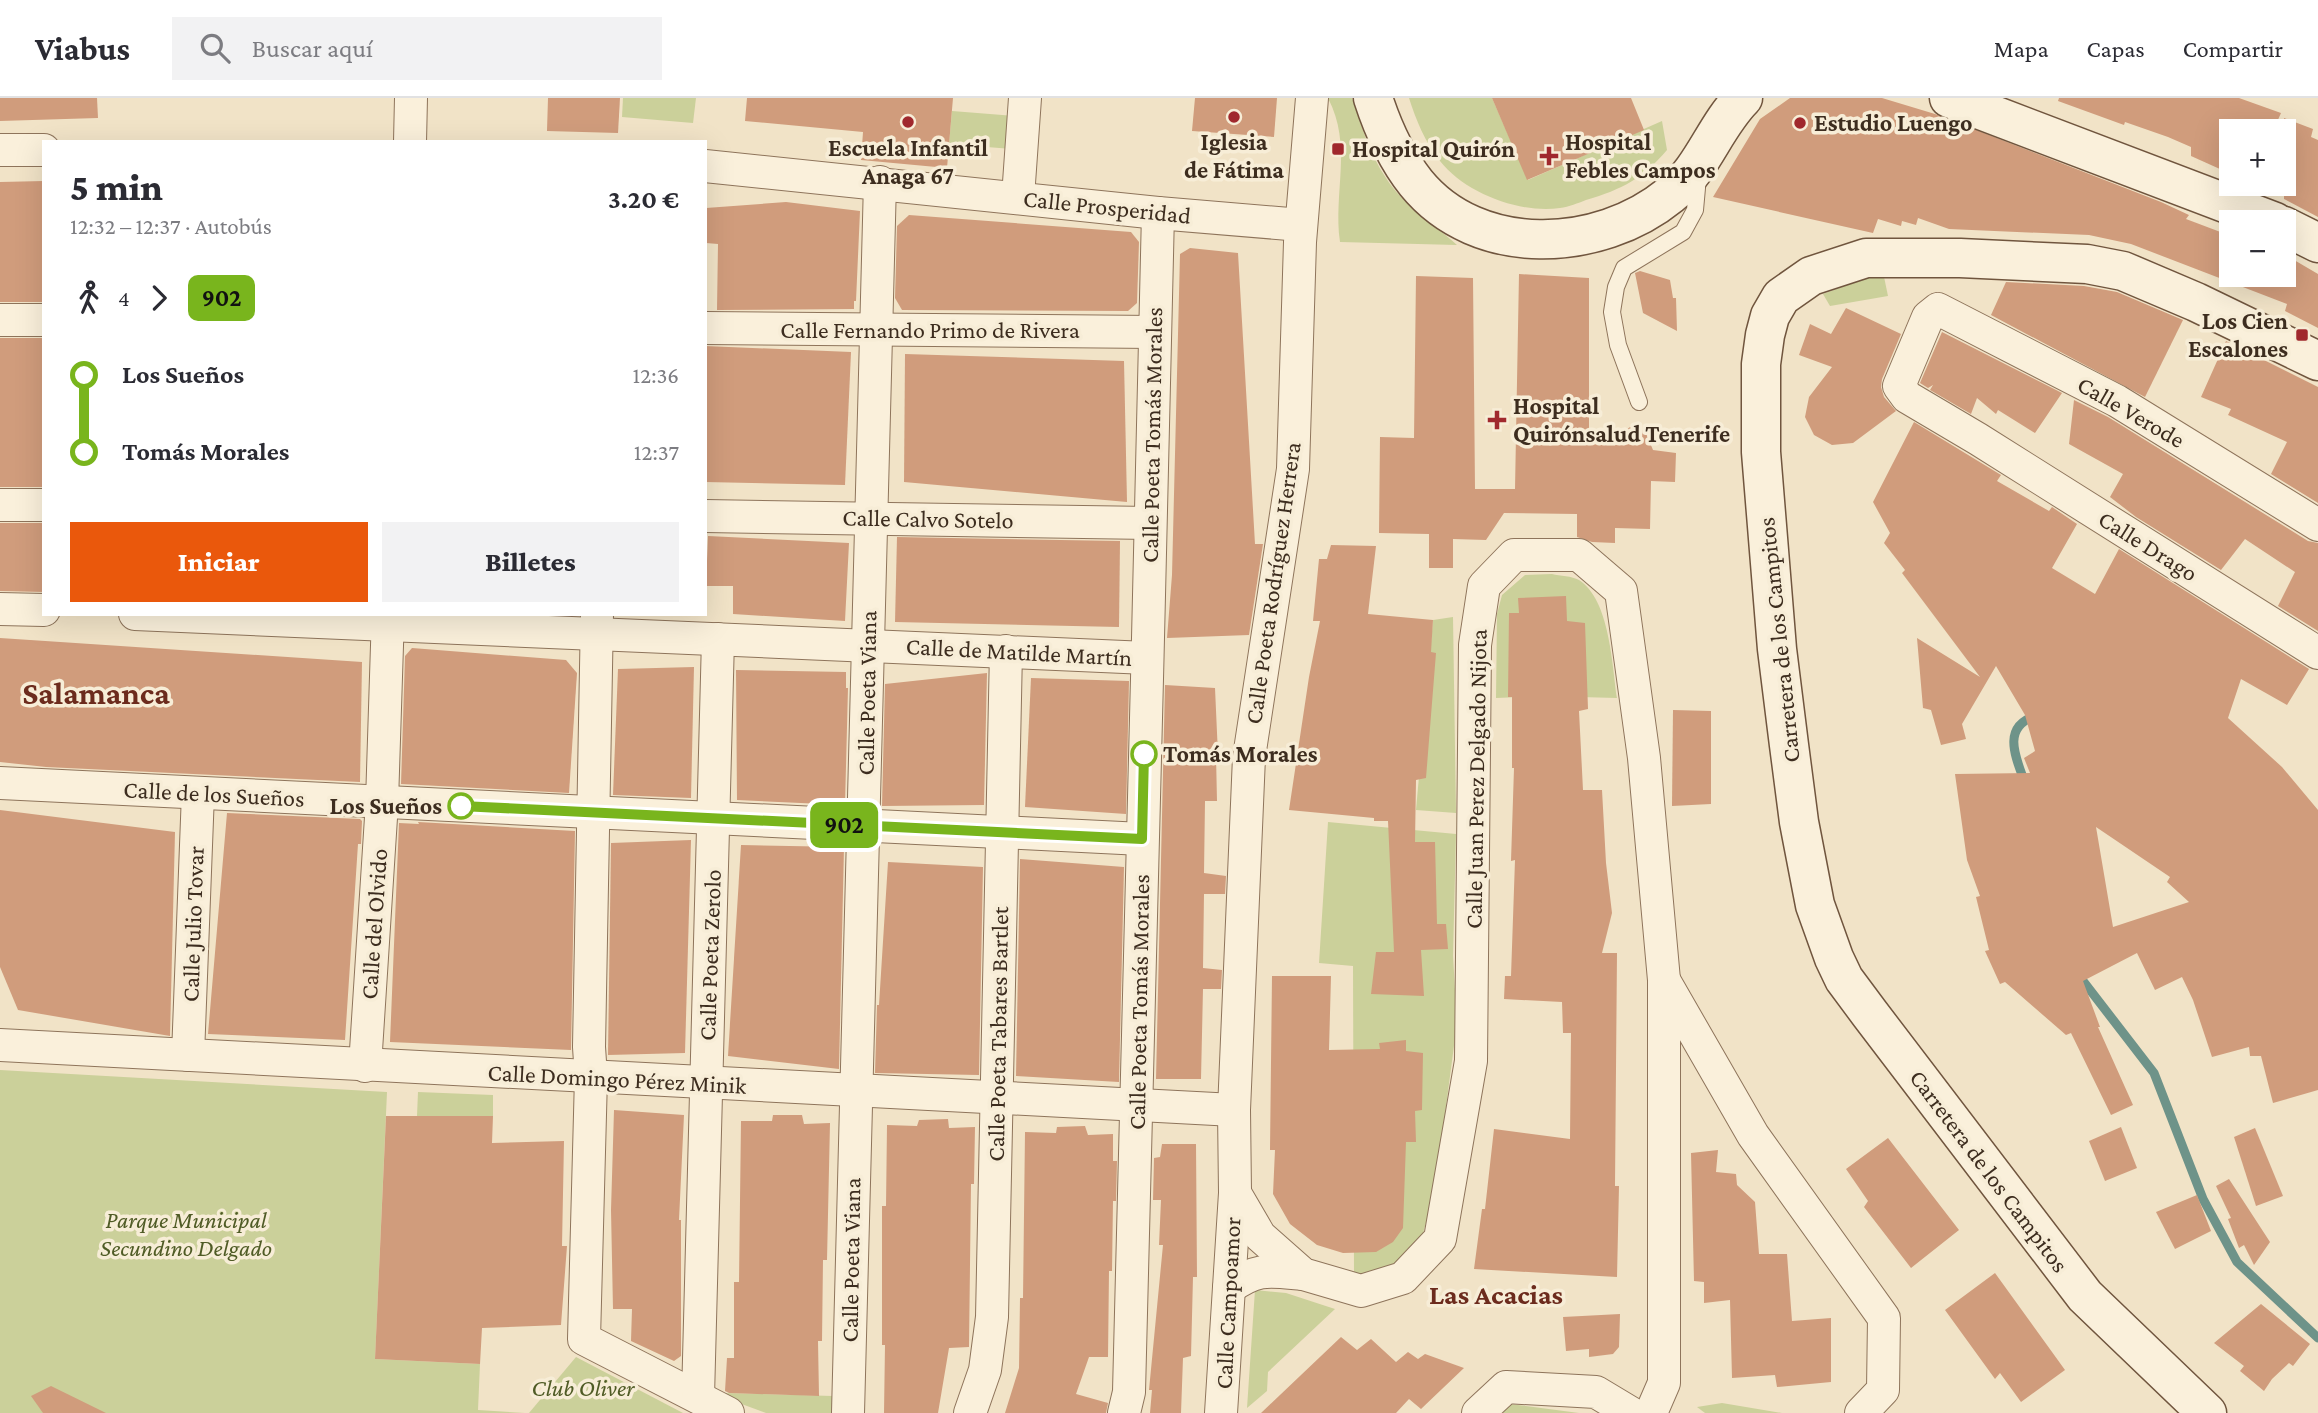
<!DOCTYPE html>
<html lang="es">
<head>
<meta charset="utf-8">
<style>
  :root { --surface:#fff; --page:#f2f2f3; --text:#2b2b33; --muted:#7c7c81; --line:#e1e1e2; --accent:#ea580c }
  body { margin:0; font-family:"Crimson Pro",serif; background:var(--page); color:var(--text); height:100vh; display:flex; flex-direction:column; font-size:26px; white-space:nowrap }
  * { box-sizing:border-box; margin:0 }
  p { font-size:23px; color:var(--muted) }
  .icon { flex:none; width:38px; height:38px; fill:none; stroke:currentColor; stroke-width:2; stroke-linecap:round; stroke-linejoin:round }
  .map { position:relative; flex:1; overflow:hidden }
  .details { position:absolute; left:42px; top:42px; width:665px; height:476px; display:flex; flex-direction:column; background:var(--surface); border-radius:0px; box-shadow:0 7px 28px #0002 }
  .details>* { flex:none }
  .badge { padding:0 14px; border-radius:10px; font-size:24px; line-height:46px }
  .tools { position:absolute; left:2219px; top:21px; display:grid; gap:14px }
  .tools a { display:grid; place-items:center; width:77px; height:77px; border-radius:0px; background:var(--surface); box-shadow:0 7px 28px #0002; font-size:35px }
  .map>.badge { position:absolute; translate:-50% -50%; box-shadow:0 0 0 4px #fff }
  .legs { display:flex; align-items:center; gap:10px; height:77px; padding:0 28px; font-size:23px }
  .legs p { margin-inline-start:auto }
  .summary { display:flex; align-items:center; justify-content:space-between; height:119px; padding:0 28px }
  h1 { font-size:38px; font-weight:800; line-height:52px }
  .cta { display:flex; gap:14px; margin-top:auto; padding:14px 28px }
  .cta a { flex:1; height:80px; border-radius:0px; background:var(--accent); color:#fff; font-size:28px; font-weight:800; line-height:80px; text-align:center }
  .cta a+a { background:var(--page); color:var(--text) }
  ul { padding:0 28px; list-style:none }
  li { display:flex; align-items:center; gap:24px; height:77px; font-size:26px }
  li i { display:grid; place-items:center; width:10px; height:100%; margin:0 9px; background:currentColor }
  li i::after { content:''; width:18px; height:18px; margin:-9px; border:5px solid; border-radius:50%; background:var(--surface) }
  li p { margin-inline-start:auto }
  li:first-child i { background:linear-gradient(#0000 50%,currentColor 0) }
  li:last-child i { background:linear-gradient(currentColor 50%,#0000 0) }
  header { display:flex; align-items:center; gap:42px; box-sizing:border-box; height:98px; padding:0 35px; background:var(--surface); border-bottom:2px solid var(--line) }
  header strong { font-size:33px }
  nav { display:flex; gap:38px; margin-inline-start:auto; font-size:24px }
  .search { width:490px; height:63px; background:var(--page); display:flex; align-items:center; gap:18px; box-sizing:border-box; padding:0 24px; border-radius:0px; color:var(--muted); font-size:26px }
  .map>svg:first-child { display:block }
  .green { fill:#cbd09a }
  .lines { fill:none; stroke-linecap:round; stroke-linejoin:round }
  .stream { stroke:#6e9389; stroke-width:9 }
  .building { fill:#d09c7c; fill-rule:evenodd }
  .lane-casing { stroke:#8e745b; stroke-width:18 }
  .street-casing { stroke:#8e745b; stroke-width:34 }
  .secondary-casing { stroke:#70553e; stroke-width:41 }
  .lane { stroke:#faf0db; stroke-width:16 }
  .street { stroke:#faf0db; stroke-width:32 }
  .secondary { stroke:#faf0db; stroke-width:38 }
  .line-1-casing { stroke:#fff; stroke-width:16 }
  .line-1 { stroke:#79b51d; stroke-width:10 }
  .poi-dot { fill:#a0282d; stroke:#f7edd7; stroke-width:2.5 }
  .stop-1-dot { fill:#fff; stroke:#79b51d; stroke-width:3.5 }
  .labels { text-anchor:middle; stroke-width:7; stroke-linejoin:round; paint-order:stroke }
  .poi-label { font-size:24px; font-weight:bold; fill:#3d2d1f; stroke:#f7edd7; text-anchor:start }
  .street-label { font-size:24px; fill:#3d2d1f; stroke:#f7edd7 }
  .stop-label { font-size:24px; font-weight:bold; fill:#3d2d1f; stroke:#f7edd7; text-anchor:start }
  .park-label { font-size:24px; font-style:italic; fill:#4f5b25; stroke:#f7edd7 }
  .quarter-label { font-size:28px; font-weight:bold; fill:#6c2b1d; stroke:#f7edd7 }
  .district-label { font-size:32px; font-weight:bold; fill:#6c2b1d; stroke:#f7edd7 }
</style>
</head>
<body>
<header>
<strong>Viabus</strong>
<div class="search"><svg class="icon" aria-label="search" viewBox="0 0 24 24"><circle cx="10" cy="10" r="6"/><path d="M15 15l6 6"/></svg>Buscar aquí</div>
<nav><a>Mapa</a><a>Capas</a><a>Compartir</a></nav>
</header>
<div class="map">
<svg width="2318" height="1315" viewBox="0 0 2318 1315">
  <rect width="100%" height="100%" fill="#f1e3c7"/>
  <g class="green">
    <polygon points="623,0 696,0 693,25 622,19"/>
    <path d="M1328 0H1352C1361 27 1370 57 1386 80 1403 107 1434 126 1457 147L1340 144C1333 94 1353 48 1328 0Z"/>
    <path d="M1409 0H1492L1528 82 1662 23 1667 52C1642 81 1623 91 1586 102 1578 105 1569 109 1560 110 1520 116 1465 95 1440 63 1425 44 1416 22 1409 0Z"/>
    <polygon points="952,13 1015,18 1012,51 949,46"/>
    <polygon points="1883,174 1888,198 1830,208 1823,196"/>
    <path d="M1552 476C1560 478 1572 478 1579 482 1610 502 1612 567 1617 600L1542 598 1496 600 1497 516 1502 497 1525 477Z"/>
    <polygon points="1453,519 1456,715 1416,712 1433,522"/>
    <polygon points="1328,724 1456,736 1453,858 1457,925 1435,1092 1422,1139 1381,1179 1354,1177 1353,868 1319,865"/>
    <polygon points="0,972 387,994 375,1261 480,1266 478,1312 525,1315 0,1315"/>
    <polygon points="418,994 493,997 493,1018 417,1018"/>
    <polygon points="1255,1192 1286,1195 1335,1211 1268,1274 1267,1293 1247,1310"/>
    <polygon points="576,1259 683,1315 529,1315"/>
    <polygon points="725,1295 833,1298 831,1315 766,1315 728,1301"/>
    <polygon points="1722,1305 1782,1315 1705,1315 1697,1309"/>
    <polygon points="1510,1306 1579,1315 1500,1315"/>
  </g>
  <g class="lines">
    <g class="stream">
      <path d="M2025 685C2016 660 2001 629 2035 618"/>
      <polyline points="2080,879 2154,975 2203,1101 2237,1164 2318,1240"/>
    </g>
  </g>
  <g class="building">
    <polygon points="0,0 97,0 98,20 0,23"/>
    <polygon points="548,0 620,0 618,35 547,33"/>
    <polygon points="747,0 953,0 947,70 861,62 863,34 745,23"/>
    <polygon points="1195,0 1277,0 1274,39 1192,33"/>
    <polygon points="1492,0 1631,0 1644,32 1527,82"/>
    <polygon points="1790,0 1882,0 1935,16 2161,104 2189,117 2186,121 2231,138 2231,177 2284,177 2284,156 2318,176 2318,230 2285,213 2287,206 2131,146 2089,137 1949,131 1918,120 1916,127 1902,123 1901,128 1878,121 1873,135 1713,99 1760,21"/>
    <polygon points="2059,0 2239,0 2281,15 2273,33 2231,33 2231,76 2191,58 2191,49 2168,39 2125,24 2124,27 2058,3"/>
    <polygon points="2284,20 2313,31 2311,39 2318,42 2318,119 2284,101"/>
    <polygon points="44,83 44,204 0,204 0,84"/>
    <polygon points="786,104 860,113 856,203 854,203 854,211 717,212 718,146 706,145 706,110"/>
    <polygon points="909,117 1131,134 1139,144 1137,205 1128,213 902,212 895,200 897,128"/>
    <polygon points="1190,150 1238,155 1255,446 1263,446 1249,537 1167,540 1172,477 1180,156"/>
    <polygon points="1640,173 1670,182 1673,200 1676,200 1677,233 1643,215 1635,175"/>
    <polygon points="1519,176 1589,180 1589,333 1625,333 1630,329 1645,333 1653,352 1676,355 1675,384 1651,383 1650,431 1615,430 1615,445 1592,444 1577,439 1577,416 1504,415 1486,442 1453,441 1453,470 1429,470 1429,436 1379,435 1380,339 1414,340 1416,178 1473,180 1475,391 1515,391"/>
    <polygon points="2006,184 2084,188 2117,194 2183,222 2145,299 1991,217"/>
    <polygon points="1846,210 1901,236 1882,281 1881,289 1884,299 1896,313 1853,345 1832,347 1814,337 1805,319 1809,299 1832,269 1799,257 1810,226 1831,236"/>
    <polygon points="1942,234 2062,295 2035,335 1998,312 1996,316 1977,300 1971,316 1930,292 1933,287 1928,290 1920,285"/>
    <rect x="0" y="240" width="44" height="149"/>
    <polygon points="2226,243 2318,289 2318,405 2271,376 2287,344 2228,317 2231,311 2201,299"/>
    <polygon points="705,248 851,254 845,387 705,384"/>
    <polygon points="905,256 1124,263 1127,404 904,384"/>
    <polygon points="2074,302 2108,319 2308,443 2318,445 2318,533 2278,508 2295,474 2245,441 2221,472 2136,419 2110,399 2123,376 2069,346"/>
    <path d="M1914 324 2001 377 1997 383 2049 413 2052 409 2077 426 2052 470 2095 496 2119 451 2309 571 2287 607 2241 581 2228 620 2282 669 2318 712V992L2273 1005 2261 958H2250L2249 949 2212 959 2193 902 2182 879 2155 892 2137 855 2083 883 2100 929H2098L2133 1007 2111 1017 2071 935 2066 937 2005 884 2000 886 1985 853 1989 852 1976 799 1980 798 1967 762 1955 676 2030 675 2024 660 2035 653 2025 617 1996 568 1962 626 1966 641 1941 647 1931 612 1923 610 1917 540 1980 579 1902 475 1905 472 1884 445 1890 435 1873 404ZM2096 729 2170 779 2167 784 2189 804 2113 829Z"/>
    <polygon points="0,425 44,425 44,494 0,493"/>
    <polygon points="708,438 849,445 845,523 733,516 733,488 706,488"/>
    <polygon points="897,439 1120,443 1119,529 895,524"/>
    <polygon points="1331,447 1376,448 1368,516 1433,522 1431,554 1436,555 1426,680 1416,682 1415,744 1435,744 1437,826 1446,826 1448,851 1421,852 1424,898 1371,896 1376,854 1394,854 1388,723 1374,723 1374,720 1289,712 1309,579 1320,523 1313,523 1319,461 1327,461"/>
    <polygon points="1566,498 1567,523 1585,525 1588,611 1579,613 1583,692 1602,692 1606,765 1612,815 1602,855 1617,855 1615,1088 1619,1088 1617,1179 1474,1171 1482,1111 1485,1111 1494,1031 1570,1041 1571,935 1563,935 1562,904 1504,901 1505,878 1511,878 1515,762 1511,763 1514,670 1512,670 1512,599 1508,599 1509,515 1519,515 1518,500"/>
    <polygon points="0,540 362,564 360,684 46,669 0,664"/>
    <polygon points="412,550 566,562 577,575 569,695 401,686 405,558"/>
    <polygon points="694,569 691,700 613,697 618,571"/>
    <polygon points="736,572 846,574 846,590 848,590 845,707 737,702"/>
    <polygon points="987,575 984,707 882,708 885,586"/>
    <polygon points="1031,580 1129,583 1126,716 1025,709"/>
    <polygon points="1165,587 1215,590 1218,657 1216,657 1217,703 1205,703 1204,775 1226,778 1225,796 1204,796 1203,870 1222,872 1221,891 1203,891 1201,981 1156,981"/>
    <polygon points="1673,612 1711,613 1711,706 1672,708"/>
    <polygon points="0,712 175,734 170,938 18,912 0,869"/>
    <polygon points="227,715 360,721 362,723 361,746 358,746 345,942 208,936"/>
    <polygon points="418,724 575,733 571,952 390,944 399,725 419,726"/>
    <polygon points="691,742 685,955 608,957 611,745"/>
    <polygon points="741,747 844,749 839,971 728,958"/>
    <polygon points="1020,761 1124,769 1119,984 1016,978"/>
    <polygon points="888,764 983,769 979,977 875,975 877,907 879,907"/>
    <polygon points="1272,878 1331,878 1329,952 1380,951 1379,945 1406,942 1406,953 1423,955 1422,1012 1415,1013 1416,1044 1406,1044 1403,1130 1393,1144 1376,1154 1343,1155 1317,1147 1290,1126 1273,1096 1275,1052 1270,1052"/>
    <polygon points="614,1012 684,1017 679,1122 681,1122 681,1258 674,1263 631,1243 632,1211 613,1211 611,1112"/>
    <polygon points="773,1017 802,1017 804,1026 830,1025 827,1162 823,1162 822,1243 818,1243 819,1298 729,1295 725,1293 727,1260 734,1260 734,1184 739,1184 741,1023 772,1023"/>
    <polygon points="386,1018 493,1018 492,1045 564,1043 562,1148 567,1148 561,1227 482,1230 480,1266 375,1261"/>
    <polygon points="948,1021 949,1030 975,1029 974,1086 971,1086 969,1249 949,1250 938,1315 884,1315 885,1247 882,1247 882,1108 886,1108 887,1027 917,1028 919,1022"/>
    <polygon points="1085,1028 1088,1037 1113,1036 1113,1063 1117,1063 1116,1103 1113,1103 1112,1173 1109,1173 1108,1259 1089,1259 1076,1296 1108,1305 1106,1315 1005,1315 1019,1270 1020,1200 1023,1200 1025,1034 1056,1035 1057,1029"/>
    <polygon points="2121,1029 2137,1070 2105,1083 2089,1043"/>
    <polygon points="2255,1030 2283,1098 2256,1108 2234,1039"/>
    <polygon points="1888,1040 1959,1132 1911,1170 1864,1109 1868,1103 1846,1071"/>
    <polygon points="1162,1046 1196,1046 1197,1179 1193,1179 1191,1258 1183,1260 1181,1315 1150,1315 1152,1292 1149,1292 1163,1147 1159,1147 1161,1102 1153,1102 1154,1060 1160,1059"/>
    <polygon points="1718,1052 1716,1074 1736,1076 1737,1087 1755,1104 1759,1156 1787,1156 1792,1223 1831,1220 1831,1284 1777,1289 1775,1277 1732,1280 1730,1202 1704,1205 1704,1184 1694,1183 1691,1055"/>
    <polygon points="2229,1081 2270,1144 2254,1167 2244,1147 2239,1150 2228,1121 2231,1120 2216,1088"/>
    <polygon points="2197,1097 2211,1133 2175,1151 2156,1114"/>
    <polygon points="1995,1175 2065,1272 2021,1304 2000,1275 1995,1281 1945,1212"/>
    <polygon points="2261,1206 2310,1246 2293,1268 2289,1265 2272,1281 2264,1293 2240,1273 2244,1268 2214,1245"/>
    <polygon points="1620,1216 1619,1249 1613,1256 1589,1259 1589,1251 1566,1253 1563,1219"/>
    <polygon points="1341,1239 1357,1252 1371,1241 1396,1264 1408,1254 1418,1261 1425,1256 1464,1270 1421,1311 1409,1301 1396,1315 1261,1315"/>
    <polygon points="51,1288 106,1315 43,1315 31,1298"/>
  </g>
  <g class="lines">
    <g class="lane-casing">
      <polyline id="lane" points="1639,304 1618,247 1612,214 1616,189 1624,170 1683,134 1695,112 1698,79"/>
    </g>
    <g class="street-casing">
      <g id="street">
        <polyline points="410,44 411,0"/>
        <polyline points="0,52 44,52"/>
        <polyline points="705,68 1158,115 1301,127"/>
        <polyline points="1018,99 1025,0"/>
        <polyline points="0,222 44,222"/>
        <polyline points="705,230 1155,234"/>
        <polyline points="0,407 44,407"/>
        <polyline points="705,418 1150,425"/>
        <polyline points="2318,427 2117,303 1938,211 1928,219 1899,288 1907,299 1978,341 2318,555"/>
        <polyline points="0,511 44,512"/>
        <polyline points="135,516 1147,560"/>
        <polyline points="597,516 589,949 591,979 584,1241 728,1315"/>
        <polyline points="0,685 1142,741"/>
        <polyline points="1665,884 1753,1037 1884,1220 1883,1292 1861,1315"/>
        <polyline points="0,947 1234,1012"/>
        <polyline points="188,957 198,695"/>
        <polyline points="365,968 382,704 388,516"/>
        <polyline points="1235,1095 1260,1138 1303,1176 1361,1193 1403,1180 1440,1141 1471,963 1475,547 1484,488 1514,457 1579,457 1621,493 1644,660 1664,882 1664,1285 1651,1315"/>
        <path d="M1229 1190C1258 1169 1269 1173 1303 1176"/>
        <polyline points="698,1299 718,541"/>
        <polyline points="848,1315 880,84"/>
        <polyline points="970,1315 985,1272 992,1219 1006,553"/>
        <path d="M1124 1315 1129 1294C1141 901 1148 508 1158 115"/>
        <polyline points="1221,1315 1235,1095 1234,1012 1249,659 1293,371 1300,144 1312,0"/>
        <polyline points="1478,1315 1506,1289 1596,1294 1631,1315"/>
      </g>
    </g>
    <g class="secondary-casing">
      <g id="secondary">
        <path d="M1373 0C1383 31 1396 60 1416 85 1478 161 1599 155 1670 97 1703 71 1714 29 1743 0"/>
        <polyline points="1949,0 2275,124"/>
        <polyline points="2284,128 2318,145"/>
        <polyline points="2207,1315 2085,1198 1870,916 1844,881 1834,860 1815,807 1799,724 1789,647 1777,551 1761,354 1761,266 1765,237 1770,218 1781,199 1811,178 1866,160 1960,160 2087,166 2123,173 2196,204 2318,263"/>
      </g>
    </g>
    <use href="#lane" class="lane"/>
    <use href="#street" class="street"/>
    <use href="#secondary" class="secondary"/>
  </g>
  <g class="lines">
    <g class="line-1-casing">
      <polyline id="line-1" points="461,708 1142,741 1144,656"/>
    </g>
    <use href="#line-1" class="line-1"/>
  </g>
  <g class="poi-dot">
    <circle cx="1234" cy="19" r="7"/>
    <circle cx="908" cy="24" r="7"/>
    <circle cx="1800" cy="25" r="7"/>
    <rect x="1331" y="44" width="14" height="14" rx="3.5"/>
    <path d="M1545.5 47.5h7v7h7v7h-7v7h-7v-7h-7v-7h7z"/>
    <rect x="2295" y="230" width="14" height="14" rx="3.5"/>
    <path d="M1493.5 311.5h7v7h7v7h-7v7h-7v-7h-7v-7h7z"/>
  </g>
  <g class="stop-1-dot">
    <circle cx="1144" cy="656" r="12"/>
    <circle cx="461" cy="708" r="12"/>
  </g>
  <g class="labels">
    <g class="poi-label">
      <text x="1814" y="33">Estudio Luengo</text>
      <text x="1234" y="52" text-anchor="middle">Iglesia<tspan x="1234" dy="28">de Fátima</tspan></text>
      <text x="1565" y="52">Hospital<tspan x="1565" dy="28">Febles Campos</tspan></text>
      <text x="908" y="58" text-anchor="middle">Escuela Infantil<tspan x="908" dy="28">Anaga 67</tspan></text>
      <text x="1352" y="59">Hospital Quirón</text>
      <text x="2288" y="231" text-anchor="end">Los Cien<tspan x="2288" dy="28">Escalones</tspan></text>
      <text x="1513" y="316">Hospital<tspan x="1513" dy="28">Quirónsalud Tenerife</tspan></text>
    </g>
    <g class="street-label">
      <text transform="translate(1107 109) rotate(6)" y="8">Calle Prosperidad</text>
      <text x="930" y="240">Calle Fernando Primo de Rivera</text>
      <text transform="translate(2131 314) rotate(30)" y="8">Calle Verode</text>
      <text transform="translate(1152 337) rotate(-89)" y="8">Calle Poeta Tomás Morales</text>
      <text transform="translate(928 421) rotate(1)" y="8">Calle Calvo Sotelo</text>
      <text transform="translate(2148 448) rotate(32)" y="8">Calle Drago</text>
      <text transform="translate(1273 485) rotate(-82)" y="8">Calle Poeta Rodríguez Herrera</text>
      <text transform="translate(1779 542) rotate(-96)" y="8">Carretera de los Campitos</text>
      <text transform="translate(1019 554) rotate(3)" y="8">Calle de Matilde Martín</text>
      <text transform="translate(867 595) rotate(-89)" y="8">Calle Poeta Viana</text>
      <text transform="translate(1476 681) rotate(-89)" y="8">Calle Juan Perez Delgado Nijota</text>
      <text transform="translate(214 696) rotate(3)" y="8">Calle de los Sueños</text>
      <text transform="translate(193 826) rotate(-88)" y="8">Calle Julio Tovar</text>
      <text transform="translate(374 826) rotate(-86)" y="8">Calle del Olvido</text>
      <text transform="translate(710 857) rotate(-88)" y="8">Calle Poeta Zerolo</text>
      <text transform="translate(1139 904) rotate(-89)" y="8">Calle Poeta Tomás Morales</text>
      <text transform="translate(998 936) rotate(-89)" y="8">Calle Poeta Tabares Bartlet</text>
      <text transform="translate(617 981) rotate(3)" y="8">Calle Domingo Pérez Minik</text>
      <text transform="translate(1989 1073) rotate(53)" y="8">Carretera de los Campitos</text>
      <text transform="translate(851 1162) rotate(-89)" y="8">Calle Poeta Viana</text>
      <text transform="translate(1228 1205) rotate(-87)" y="8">Calle Campoamor</text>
    </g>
    <g class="stop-label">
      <text x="1163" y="664">Tomás Morales</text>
      <text x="442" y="716" text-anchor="end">Los Sueños</text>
    </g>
    <g class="park-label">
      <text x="186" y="1130">Parque Municipal<tspan x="186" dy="28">Secundino Delgado</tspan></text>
      <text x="583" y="1298">Club Oliver</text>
    </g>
    <g class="quarter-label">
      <text x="1496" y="1206">Las Acacias</text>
    </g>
    <g class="district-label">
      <text x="96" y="606">Salamanca</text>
    </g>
  </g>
</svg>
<div class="tools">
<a>+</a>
<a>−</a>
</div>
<b class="badge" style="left:844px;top:727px;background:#79b51d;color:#111">902</b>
<section class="details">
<div class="summary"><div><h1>5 min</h1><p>12:32 – 12:37 · Autobús</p></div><b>3.20 €</b></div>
<div class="legs"><svg class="icon" aria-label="walk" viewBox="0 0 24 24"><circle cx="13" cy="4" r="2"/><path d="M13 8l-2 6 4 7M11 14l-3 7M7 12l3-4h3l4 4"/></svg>4<svg class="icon" aria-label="forward" viewBox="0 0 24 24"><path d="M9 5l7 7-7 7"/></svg><b class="badge" style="background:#79b51d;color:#111">902</b></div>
<ul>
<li><i style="color:#79b51d"></i><b>Los Sueños</b><p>12:36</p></li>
<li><i style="color:#79b51d"></i><b>Tomás Morales</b><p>12:37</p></li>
</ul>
<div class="cta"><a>Iniciar</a><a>Billetes</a></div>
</section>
</div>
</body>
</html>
